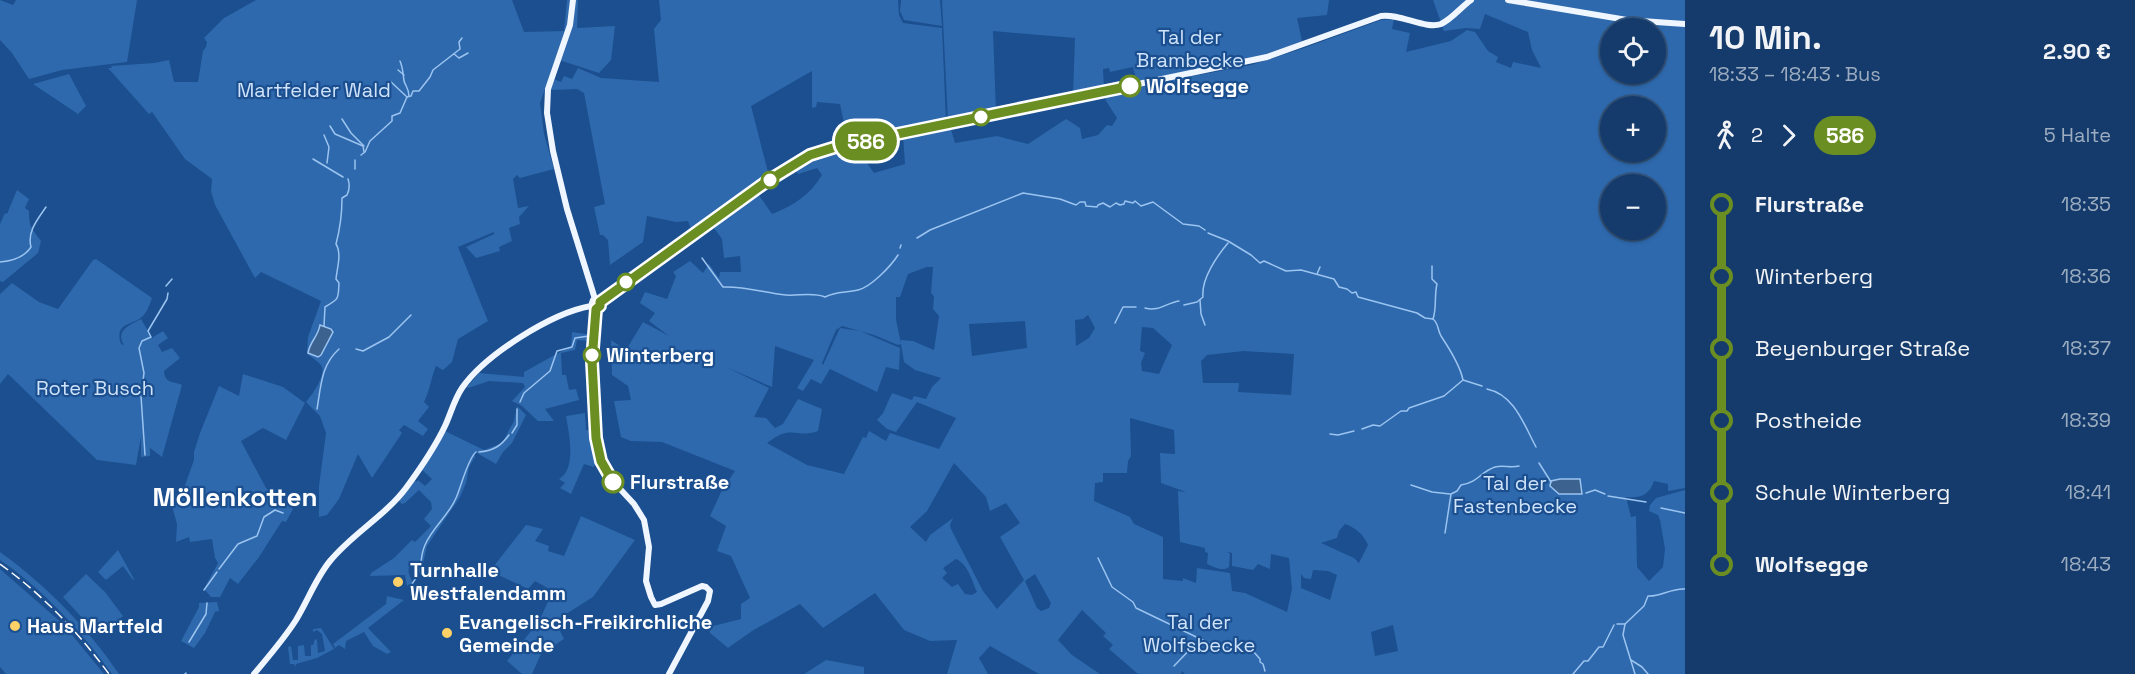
<!DOCTYPE html>
<html lang="de">
<head>
<meta charset="utf-8">
<style>
  :root { --surface:#143b6b; --page:#1d4271; --text:#f1f3f6; --muted:#9dadc1; --line:#33557e }
  body { margin:0; font-family:"Space Grotesk",sans-serif; background:var(--page); color:var(--text); height:100vh; display:flex; flex-direction:column; font-size:22px; white-space:nowrap }
  * { box-sizing:border-box; margin:0 }
  p { font-size:20px; color:var(--muted) }
  .icon { flex:none; width:33px; height:33px; fill:none; stroke:currentColor; stroke-width:2; stroke-linecap:round; stroke-linejoin:round }
  .map { position:relative; flex:1; overflow:hidden }
  .drawer { display:flex; flex-direction:column; background:var(--surface); width:450px }
  .drawer>* { flex:none }
  .badge { padding:0 12px; border-radius:20px; font-size:21px; line-height:39px }
  .controls { position:absolute; left:1600px; top:18px; display:grid; gap:12px }
  .controls a { display:grid; place-items:center; width:66px; height:66px; border-radius:50%; background:var(--surface); box-shadow:0 2px 4px #0004,0 0 0 2px var(--line); font-size:30px }
  .map>.badge { position:absolute; translate:-50% -50%; box-shadow:0 0 0 3px #fff }
  .legs { display:flex; align-items:center; gap:9px; height:66px; padding:0 24px; font-size:20px }
  .legs p { margin-inline-start:auto }
  .head { display:flex; align-items:center; justify-content:space-between; height:102px; padding:0 24px }
  h1 { font-size:33px; font-weight:600; line-height:45px }
  ul { padding:0 24px; list-style:none }
  li { display:flex; align-items:center; gap:21px; height:72px; font-size:22px }
  li i { display:grid; place-items:center; width:9px; height:100%; margin:0 8px; background:currentColor }
  li i::after { content:''; width:15px; height:15px; margin:-8px; border:4px solid; border-radius:50%; background:var(--surface) }
  li p { margin-inline-start:auto }
  li:first-child i { background:linear-gradient(#0000 50%,currentColor 0) }
  li:last-child i { background:linear-gradient(currentColor 50%,#0000 0) }
  main { display:flex; flex:1; min-height:0 }
  .map>svg:first-child { display:block }
  .green { fill:#2e69ad; fill-rule:evenodd }
  .water { fill:#3c6290; stroke:#9cc4f0; stroke-width:1.5 }
  .lines { fill:none; stroke-linecap:round; stroke-linejoin:round }
  .stream { stroke:#9cc4f0; stroke-width:1.5 }
  .major { stroke:#f0f6ff; stroke-width:6 }
  .rail { stroke:#fff; stroke-width:1.5; stroke-dasharray:10 4.5; stroke-linecap:butt }
  .line-1-casing { stroke:#fff; stroke-width:14 }
  .line-1 { stroke:#6b8e23; stroke-width:9 }
  .stop-1-dot { fill:#fff; stroke:#6b8e23; stroke-width:3 }
  .poi-dot { fill:#ffd166; stroke:#1b4f8f; stroke-width:2 }
  .labels { text-anchor:middle; stroke-width:4.5; stroke-linejoin:round; paint-order:stroke }
  .park-label { font-size:20px; fill:#cfe3fa; stroke:#1b4f8f }
  .stop-label { font-size:20px; font-weight:bold; fill:#fff; stroke:#1b4f8f; text-anchor:start }
  .poi-label { font-size:20px; font-weight:bold; fill:#fff; stroke:#1b4f8f; text-anchor:start }
  .district-label { font-size:26px; font-weight:bold; fill:#fff; stroke:#1b4f8f }
</style>
</head>
<body>
<main>
<div class="map">
<svg width="1685" height="674" viewBox="0 0 1685 674">
  <rect width="100%" height="100%" fill="#1b4f8f"/>
  <g class="green">
    <polygon points="0,0 13,5 16,0 137,0 127,62 62,70 29,79 12,53 0,40"/>
    <path d="M256 0H512L524 32 564 31 567 0H578L577 28 615 26 611 60 599 73 556 59 540 103 544 134 554 169 520 178 517 175 513 179 518 208 529 206 519 217 520 224 509 228 512 241 499 247 500 251 476 258 466 247 494 234V232L458 247 488 321 458 339 452 362 443 370 436 366C431 378 430 390 424 402L429 407 418 421 428 429 423 436 404 425 399 430 402 433 372 478 358 454 339 499 327 515 319 517V486L326 433 320 416 306 402C312 395 325 377 322 367 320 362 312 358 307 354L308 337 321 301 261 272 255 278 215 205 211 191 212 179 185 159 152 112 149 114 108 68H112L111 66 154 63 169 60 174 82H198L203 51 206 47 207 42 204 38 224 18Z"/>
    <path d="M659 0H898L899 15 903 23 942 28 946 122 848 141 840 104 817 102 816 107 812 108V71L751 106 769 176 754 188 772 214C793 206 810 195 822 175L817 168 798 174 794 167 812 159 855 146 874 173 905 164 903 136 950 126 955 143 997 136 1028 144 1066 119 1080 128 1082 139 1098 135 1107 125 1112 126 1117 118 1106 101 1105 93 1251 65 1304 48 1381 20 1394 19 1392 29 1410 33 1406 52 1451 41 1467 30 1475 32 1488 51 1498 57 1496 62 1511 68 1513 62 1541 68 1532 50 1528 32 1485 14 1480 29 1466 28 1444 31 1433 0H1685V488L1668 491V484L1654 481C1649 496 1640 498 1626 497L1631 517 1636 516 1637 567 1649 581 1663 567 1665 549 1660 520 1658 515 1649 511 1650 505 1656 498 1685 490V674H1185L1182 671 1181 674H1138L1109 649 1113 645 1103 636 1106 633 1082 610 1058 640 1072 655 1100 674H1039L990 646 979 658 988 674H947L957 640 930 641 904 630 875 593 823 628 800 604 752 631 728 648 710 633 709 627 741 619V604L750 598 731 556 717 551 726 526 710 516 722 490 735 471 662 442 631 441 621 437 614 401 631 400 628 386 612 375 611 340 626 350 643 322 669 336 649 321 655 313 640 303 645 292 667 299 676 276 673 272 690 261 703 273 709 264 719 278 720 272H741L740 256 724 258 722 239 711 224 692 232 688 221 676 222 647 216 643 242 610 265 608 240 603 235H600L594 207 605 204 584 93 577 89 550 90 553 79 561 82 564 76 572 79 578 68 601 78 659 82 654 29 661 20ZM1611 28H1656V74H1611ZM1611 106H1656V152H1611ZM1611 184H1656V230H1611ZM927 267H933L931 293 934 296 933 309 939 316 934 350 913 341 901 340V343L896 320V297H900L908 274ZM1088 315 1095 328 1089 338 1076 346 1075 320 1083 319ZM1025 321 1027 348 972 356 969 324ZM842 326 874 335 898 345 901 344 904 362 915 370 941 378 932 387 926 399 914 396 912 400 892 393 883 413 877 420 887 429 896 432 917 402 956 418 939 449 890 433 886 441 869 431 866 438 863 437 844 474 807 465 767 443C792 423 796 439 818 431L822 409 798 399 783 424 775 428 766 418 754 417 769 388 726 367 772 387 775 346 814 360 797 388 803 391 811 379 821 384 830 369 877 392 886 367 899 370 900 348 860 331 840 328 823 365 822 363 836 330ZM1142 327 1153 328 1172 345 1159 374 1142 371 1141 363 1145 353 1140 351ZM1244 351 1294 354 1291 395 1238 392 1239 383H1203L1201 361 1207 355ZM1130 418 1174 430 1175 454 1160 453 1161 483 1186 492 1178 491 1180 542 1205 548V552L1208 553 1207 564C1214 567 1222 572 1229 567L1230 554 1227 552 1232 553V566L1253 570 1258 564 1270 569 1271 554 1289 558 1292 589 1287 612 1245 593 1232 591 1230 573 1197 568 1196 583 1183 578V581L1163 579V537L1134 524 1130 517 1094 501 1095 483 1103 482V473H1127L1128 461 1131 456ZM954 463 986 497 990 511 1006 503 1020 523 1000 537 1024 580 997 609 983 591 951 529 950 525 953 518 930 535 926 542 910 527 927 511ZM1345 524C1356 528 1363 534 1368 545L1359 563 1354 558 1321 543 1337 538 1339 531ZM956 559C968 564 972 581 977 592L972 595 965 594 958 584 952 587 942 578 947 573 943 568ZM1313 570 1328 571 1337 575 1330 600 1301 588V574L1304 578 1311 579ZM1035 574 1051 603 1049 608 1041 611 1037 608 1025 581ZM1393 625 1398 651 1375 656 1371 632Z"/>
    <polygon points="901,0 940,0 942,26 904,20 900,11"/>
    <polygon points="942,0 1329,0 1327,15 1297,18 1302,41 1268,55 1137,83 1133,67 1110,72 1109,68 1103,69 1104,90 1073,96 1075,38 993,31 996,112 948,122"/>
    <polygon points="69,74 86,106 78,114 33,84"/>
    <path d="M17 190 29 199 25 208 29 211C29 229 32 228 41 241L38 253 3 282 0 281V224L5 213 7 214Z"/>
    <path d="M96 259 152 298C150 304 147 312 143 316 132 326 114 322 121 344L124 345C115 330 130 325 141 319L153 339V337L163 331 168 338 158 345 162 352 172 348 180 358 164 371C165 384 173 381 182 385L162 457 150 448V456L141 457V437L136 465 97 460 8 374 0 384V294L12 283 39 302 58 309 93 260Z"/>
    <polygon points="572,332 592,335 591,341 577,340 575,350 561,353 562,375 566,375 569,390 576,389 579,400 545,409 554,421 538,421 522,406 512,401 525,387 523,383 489,381 468,388 467,387 479,373 524,377 524,372 571,346"/>
    <polygon points="243,374 283,387 305,403 286,440 263,428 241,441 266,488 293,509 286,522 282,521 259,557 238,584 230,578 220,597 211,597 204,589 218,563 215,558 212,539 190,542 189,537 176,542 177,524 172,506 183,491 194,460 194,452 200,433 219,386 239,396"/>
    <path d="M517 406 526 415 512 443 503 452 496 464 475 452V457L469 467 466 483 460 497 427 546 422 568 412 564C405 570 410 576 413 583L407 586 405 575 370 576 371 573 394 558 412 540 415 542 431 526 424 519 432 509 431 502 419 490 405 503 402 504 398 500 414 480 416 482 418 480 425 486 432 479 421 469 445 431 484 450 502 443 514 421Z"/>
    <path d="M585 413 586 430 592 431 596 461 594 467 584 464 571 494 560 488 565 483 559 479C577 469 569 434 566 416Z"/>
    <polygon points="581,516 635,540 593,597 555,621 564,639 541,654 532,674 522,674 507,661 539,621 553,591 535,581 528,589 490,571 526,525 543,529 535,541 549,546 548,551 564,556"/>
    <polygon points="118,550 134,579 133,580 123,566 106,580 98,572"/>
    <path d="M0 552C46 585 87 627 119 674H112C81 631 44 590 0 560Z"/>
    <polygon points="0,569 63,624 104,674 6,674 0,667"/>
    <polygon points="86,574 105,592 123,616 98,635 63,597"/>
    <polygon points="387,596 404,600 368,628 391,652 387,654 373,646 364,632 346,641 345,649 339,645 335,648 333,644 386,604"/>
    <polygon points="217,602 219,611 215,612 205,633 194,648 181,641 199,607 199,603"/>
    <polygon points="321,628 334,649 317,658 296,664 295,667 294,664 290,664 288,647 291,646 293,660 298,660 298,646 304,645 305,656 311,656 311,645 313,645 315,639 317,640 318,653 325,651 322,634 317,630 313,632 313,629"/>
    <polygon points="826,660 864,667 864,674 804,674"/>
  </g>
  <g class="water">
    <path d="M320 325 331 329 333 332 321 355 318 357 308 353C310 341 318 337 320 325Z"/>
    <polygon points="1560,479 1580,479 1582,494 1559,494 1550,486 1551,481"/>
  </g>
  <g class="lines">
    <g class="stream">
      <polyline points="454,54 459,58 468,53"/>
      <path d="M400 61C403 68 403 74 404 81 406 87 409 89 409 96"/>
      <polyline points="398,70 404,75"/>
      <polyline points="391,82 407,97"/>
      <polyline points="342,119 351,133 364,146"/>
      <polyline points="330,126 335,134 363,146 364,152"/>
      <polyline points="324,135 329,147 327,163"/>
      <polyline points="361,155 365,152 370,141 392,121 392,116 400,113 407,97 411,96 413,91 419,91 430,77 433,70 460,49 459,42 462,38"/>
      <polyline points="313,159 343,177"/>
      <polyline points="355,169 355,160"/>
      <path d="M1208 233 1228 241 1251 255 1260 263 1264 261 1286 271 1301 270 1334 279 1339 287 1347 289 1352 293 1356 292 1358 297 1417 313 1425 318 1433 319C1439 324 1437 329 1441 336 1449 348 1460 365 1463 380L1482 386"/>
      <polyline points="917,238 930,230 1023,193 1060,199 1076,205 1080,202 1085,202 1086,206 1097,207 1098,205 1103,203 1110,207 1116,203 1120,205 1124,204 1125,201 1133,203 1135,201 1141,206 1153,202 1183,224 1199,226 1205,230"/>
      <polyline points="900,248 901,245"/>
      <path d="M702 258 723 287C745 286 765 293 786 295 799 296 813 292 825 297 836 291 846 293 858 290 871 287 891 266 898 255"/>
      <path d="M0 262C12 261 24 258 31 247 27 232 37 220 46 207"/>
      <path d="M1432 266V279L1437 284C1434 296 1437 307 1433 319"/>
      <polyline points="1317,274 1320,267"/>
      <polyline points="166,286 172,279"/>
      <polyline points="1200,300 1201,314 1205,325"/>
      <path d="M1184 305 1197 302 1203 297C1201 279 1217 256 1228 243"/>
      <path d="M1145 308C1159 312 1166 303 1179 301"/>
      <polyline points="1115,323 1123,307 1136,307"/>
      <path d="M324 326 325 307C340 298 338 299 339 283L336 279C337 268 342 254 336 244 340 229 342 215 342 198L347 195C350 189 350 185 348 179"/>
      <polyline points="356,349 363,351 389,337 411,315"/>
      <path d="M1487 389C1515 395 1524 425 1536 447"/>
      <polyline points="520,402 524,393 550,371 557,351 572,347 575,338 589,336"/>
      <path d="M317 409C321 386 321 365 339 349"/>
      <polyline points="1362,429 1373,425 1380,426 1401,411 1407,411 1409,408 1444,396 1463,380"/>
      <polyline points="512,433 517,425 517,409"/>
      <polyline points="1330,434 1338,435 1354,431"/>
      <path d="M479 452C493 451 501 446 509 435"/>
      <polyline points="145,455 141,396 144,373 139,348 142,341 151,337 148,331 167,299 168,293"/>
      <polyline points="1539,463 1551,482"/>
      <polyline points="1411,485 1432,492 1450,494"/>
      <polyline points="1586,493 1595,490 1605,494"/>
      <polyline points="1608,496 1646,502"/>
      <polyline points="1661,508 1685,513"/>
      <path d="M1445 533 1451 494 1457 491 1461 485C1479 482 1480 472 1495 467 1503 465 1511 468 1519 466"/>
      <path d="M1098 558 1112 587 1133 602 1136 608 1215 646C1228 650 1240 648 1253 651L1260 659V662L1263 664 1265 671"/>
      <polyline points="219,569 238,544 257,536 264,517 275,510 283,513"/>
      <path d="M412 584C425 567 418 561 425 545 432 528 449 515 456 498 461 487 468 458 476 452"/>
      <polyline points="204,590 217,572"/>
      <path d="M1617 624H1625L1644 606 1648 596C1660 597 1671 588 1685 589"/>
      <polyline points="1625,624 1623,635 1635,674"/>
      <polyline points="189,642 206,614 207,603"/>
      <polyline points="1631,660 1642,667 1648,674"/>
      <polyline points="1174,666 1198,641"/>
      <polyline points="185,674 186,673"/>
      <polyline points="1573,674 1584,661 1588,661 1599,647 1603,647 1614,625"/>
    </g>
    <g class="major">
      <polyline points="573,0 570,25 548,89 547,113 553,151 567,209 595,299"/>
      <polyline points="1508,0 1627,20 1685,24"/>
      <path d="M600 302 766 182 810 155 852 144 1267 57 1381 16C1400 13 1426 30 1441 24 1452 19 1461 7 1471 0"/>
      <polyline points="596,309 592,367 597,451 608,476 634,504 644,520 649,547 646,581 651,597 655,605 661,604 702,586 706,587 710,591 708,601 669,674"/>
      <path d="M254 674C269 656 284 639 296 620 308 600 316 578 330 561 353 533 385 516 406 488 420 469 435 447 445 426 451 413 454 400 462 388 485 355 551 313 591 306L593 308H597L600 302 593 300 591 306"/>
    </g>
    <path class="rail" d="M0 564C43 595 78 632 109 674"/>
  </g>
  <g class="lines">
    <g class="line-1-casing">
      <polyline id="line-1" points="613,482 601,461 596,438 592,361 596,309 600,306 600,302 766,182 810,155 839,146 1130,86"/>
    </g>
    <use href="#line-1" class="line-1"/>
  </g>
  <g class="stop-1-dot">
    <circle cx="1130" cy="86" r="10"/>
    <circle cx="981" cy="117" r="8"/>
    <circle cx="770" cy="180" r="8"/>
    <circle cx="626" cy="282" r="8"/>
    <circle cx="592" cy="355" r="8"/>
    <circle cx="613" cy="482" r="10"/>
  </g>
  <g class="poi-dot">
    <circle cx="398" cy="582" r="6"/>
    <circle cx="15" cy="626" r="6"/>
    <circle cx="447" cy="633" r="6"/>
  </g>
  <g class="labels">
    <g class="park-label">
      <text x="1190" y="44">Tal der<tspan x="1190" dy="23">Brambecke</tspan></text>
      <text x="314" y="97">Martfelder Wald</text>
      <text x="95" y="395">Roter Busch</text>
      <text x="1515" y="490">Tal der<tspan x="1515" dy="23">Fastenbecke</tspan></text>
      <text x="1199" y="629">Tal der<tspan x="1199" dy="23">Wolfsbecke</tspan></text>
    </g>
    <g class="stop-label">
      <text x="1146" y="93">Wolfsegge</text>
      <text x="606" y="362">Winterberg</text>
      <text x="630" y="489">Flurstraße</text>
    </g>
    <g class="poi-label">
      <text x="410" y="577">Turnhalle<tspan x="410" dy="23">Westfalendamm</tspan></text>
      <text x="459" y="629">Evangelisch-Freikirchliche<tspan x="459" dy="23">Gemeinde</tspan></text>
      <text x="27" y="633">Haus Martfeld</text>
    </g>
    <g class="district-label">
      <text x="235" y="506">Möllenkotten</text>
    </g>
  </g>
</svg>
<div class="controls">
<a><svg class="icon" aria-label="locate" viewBox="0 0 24 24"><circle cx="12" cy="12" r="6"/><path d="M12 2v4M12 18v4M2 12h4M18 12h4"/></svg></a>
<a>+</a>
<a>−</a>
</div>
<b class="badge" style="left:866px;top:141px;background:#6b8e23;color:#fff">586</b>
</div>
<section class="drawer">
<div class="head"><div><h1>10 Min.</h1><p>18:33 – 18:43 · Bus</p></div><b>2.90 €</b></div>
<div class="legs"><svg class="icon" aria-label="walk" viewBox="0 0 24 24"><circle cx="13" cy="4" r="2"/><path d="M13 8l-2 6 4 7M11 14l-3 7M7 12l3-4h3l4 4"/></svg>2<svg class="icon" aria-label="forward" viewBox="0 0 24 24"><path d="M9 5l7 7-7 7"/></svg><b class="badge" style="background:#6b8e23;color:#fff">586</b><p>5 Halte</p></div>
<ul>
<li><i style="color:#6b8e23"></i><b>Flurstraße</b><p>18:35</p></li>
<li><i style="color:#6b8e23"></i><span>Winterberg</span><p>18:36</p></li>
<li><i style="color:#6b8e23"></i><span>Beyenburger Straße</span><p>18:37</p></li>
<li><i style="color:#6b8e23"></i><span>Postheide</span><p>18:39</p></li>
<li><i style="color:#6b8e23"></i><span>Schule Winterberg</span><p>18:41</p></li>
<li><i style="color:#6b8e23"></i><b>Wolfsegge</b><p>18:43</p></li>
</ul>
</section>
</main>
</body>
</html>
